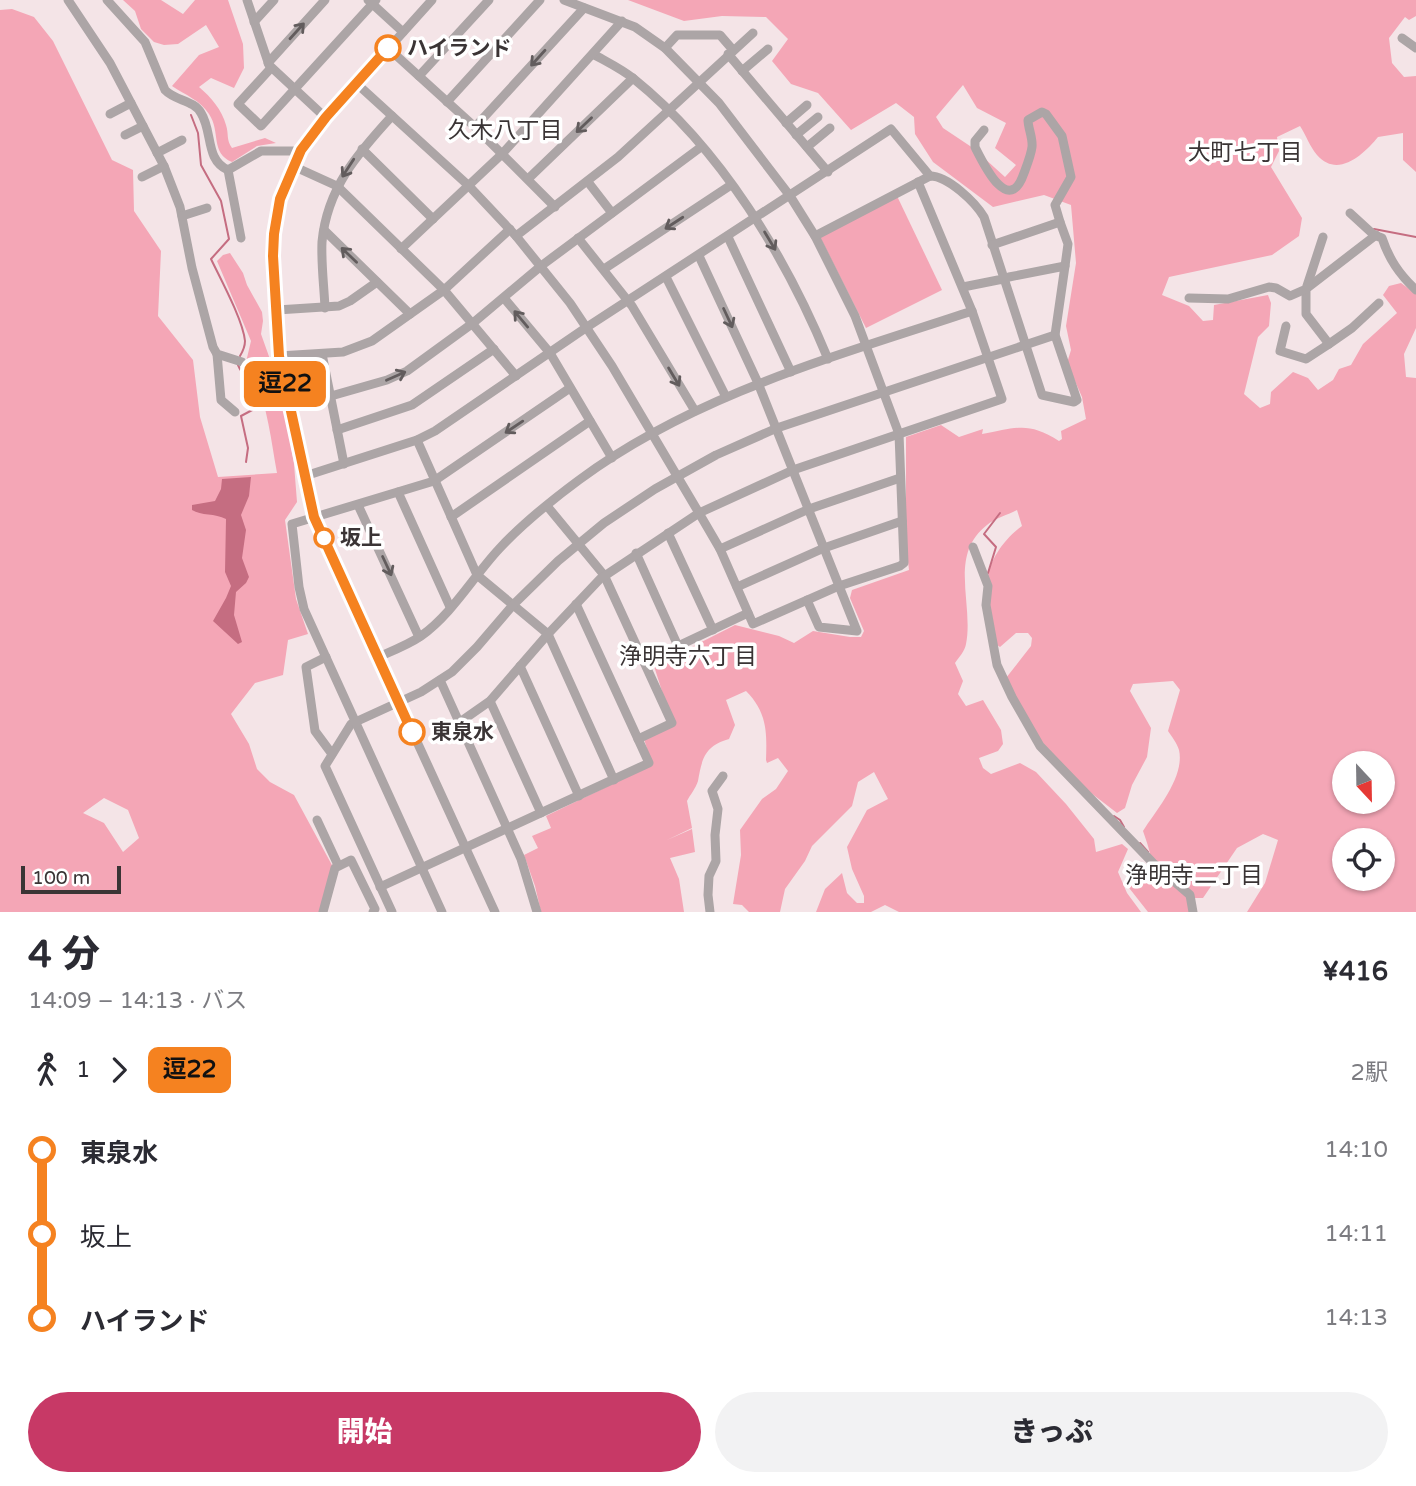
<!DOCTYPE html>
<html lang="ja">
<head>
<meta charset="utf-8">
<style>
  :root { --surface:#fff; --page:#f2f2f3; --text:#2b2b33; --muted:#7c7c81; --accent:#c73966 }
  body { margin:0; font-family:"Varela Round","Noto Sans JP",sans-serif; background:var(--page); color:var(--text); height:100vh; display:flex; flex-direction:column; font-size:26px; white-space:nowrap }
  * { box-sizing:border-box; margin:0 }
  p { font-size:23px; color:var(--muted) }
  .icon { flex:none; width:38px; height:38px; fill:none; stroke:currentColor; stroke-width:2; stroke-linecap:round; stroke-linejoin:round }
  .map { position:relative; height:912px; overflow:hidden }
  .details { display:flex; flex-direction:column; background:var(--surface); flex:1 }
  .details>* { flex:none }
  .badge { padding:0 14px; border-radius:10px; font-size:24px; line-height:46px }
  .needle { width:46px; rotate:158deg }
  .fabs { position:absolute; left:1332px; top:751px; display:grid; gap:14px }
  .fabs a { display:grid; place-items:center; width:63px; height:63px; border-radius:50%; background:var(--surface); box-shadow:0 2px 5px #0004; font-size:35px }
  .scale { position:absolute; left:21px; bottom:18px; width:100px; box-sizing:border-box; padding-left:7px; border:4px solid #3a3435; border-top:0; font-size:19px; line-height:24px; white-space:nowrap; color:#3a3435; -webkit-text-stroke:5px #fff; paint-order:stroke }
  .map>.badge { position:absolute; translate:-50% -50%; box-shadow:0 0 0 4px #fff }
  .legs { display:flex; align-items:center; gap:10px; height:77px; padding:0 28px; font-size:23px }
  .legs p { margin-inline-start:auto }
  .headline { display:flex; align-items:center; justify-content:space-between; height:119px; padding:0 28px }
  h1 { font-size:38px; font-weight:800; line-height:52px }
  .cta { display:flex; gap:14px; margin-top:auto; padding:14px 28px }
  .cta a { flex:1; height:80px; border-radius:42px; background:var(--accent); color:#fff; font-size:28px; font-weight:800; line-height:80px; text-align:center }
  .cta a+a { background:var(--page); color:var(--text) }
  ul { padding:0 28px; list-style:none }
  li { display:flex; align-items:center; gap:24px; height:84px; font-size:26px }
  li i { display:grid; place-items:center; width:10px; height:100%; margin:0 9px; background:currentColor }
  li i::after { content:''; width:18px; height:18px; margin:-9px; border:5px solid; border-radius:50%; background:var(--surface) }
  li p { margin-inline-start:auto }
  li:first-child i { background:linear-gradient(#0000 50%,currentColor 0) }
  li:last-child i { background:linear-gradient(currentColor 50%,#0000 0) }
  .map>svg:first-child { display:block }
  .green { fill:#f4a6b6; fill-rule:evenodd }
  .water { fill:#c56d81 }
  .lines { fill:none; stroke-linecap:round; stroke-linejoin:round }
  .stream { stroke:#c56d81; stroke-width:2 }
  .minor { stroke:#aca5a6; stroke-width:9 }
  .oneway { stroke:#625c5d }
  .line-1-casing { stroke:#fff; stroke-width:16 }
  .line-1 { stroke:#f58220; stroke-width:10 }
  .stop-1-dot { fill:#fff; stroke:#f58220; stroke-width:3.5 }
  .labels { text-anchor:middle; stroke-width:7; stroke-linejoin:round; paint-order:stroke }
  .stop-label { font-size:21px; font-weight:bold; fill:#3a3435; stroke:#fff; text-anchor:start }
  .neighbourhood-label { font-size:23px; fill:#3a3435; stroke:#fff }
</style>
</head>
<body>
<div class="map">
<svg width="1416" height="912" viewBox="0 0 1416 912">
  <rect width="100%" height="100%" fill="#f4e4e7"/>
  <g class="green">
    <path d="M123 0H161L183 14 195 0H228L243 44 244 68 234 88 211 78 199 87C211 97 222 110 226 125 229 134 226 140 232 148L265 138 276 143 257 146 232 162C210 153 221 132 209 114 200 100 185 95 172 86L199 55 219 47 206 25 178 44 164 45 154 42 141 29 135 11Z"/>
    <path d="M628 0H1416V16L1409 20 1405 17 1389 38 1392 63 1404 77 1416 76V172L1403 160V133L1378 137C1364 154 1338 179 1317 155 1310 147 1306 135 1300 126L1277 137 1279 151 1271 167 1302 218 1299 236 1272 255 1169 277 1162 295 1189 306 1203 321 1213 320 1214 305 1268 295 1271 303 1269 326 1258 337 1244 394 1260 408 1270 404 1271 392 1293 372 1308 378 1318 390 1333 380 1339 369 1351 365 1363 344 1397 313 1383 295 1389 286 1401 283 1416 294V328L1404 354 1406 377 1416 378V912H1247L1265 883 1278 840 1263 834 1237 848 1203 898H1187L1190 912H1148L1126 884C1154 861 1155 866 1143 831 1157 809 1185 777 1179 750 1177 743 1172 737 1168 731L1180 690 1173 681 1133 684 1130 691 1151 728 1147 757 1132 785 1125 808 1117 813 1056 766 1032 739 1006 678 1031 646 1032 638 1028 633H1016L1000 647 993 642C991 623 985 600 987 581 989 560 1005 538 1022 526L1017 510C1008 515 995 518 987 525 948 555 974 604 966 644 965 651 959 657 955 663L963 681 958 694 966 706 983 700 1001 730 1003 744 998 751 979 758 983 768 991 774 1020 763 1036 772 1066 804 1094 839 1096 852 1122 844 1128 849 1118 872 1127 893 1141 912H899L885 905 871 912H816L825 889 842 873 847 893 857 903H864V896L852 869 847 847 867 810 888 799 874 772 858 782 852 806 812 846 805 861 785 889 780 912H749L742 905 733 904 741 855 740 830 762 799 776 789 788 771 778 758 767 763 766 760C767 732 767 712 746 691L726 700 735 725 729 739C705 746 702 758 698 781 696 788 690 795 687 801L692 828 667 840 692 829 695 852 670 858 679 879 684 912H541L535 886 524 855 538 848 532 836 551 828 546 816 652 765 644 739 673 726 654 666 735 625 779 636 794 643 813 631 850 637H861L864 631 850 598 852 590 909 570 906 544V437L941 425 959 437 983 429 982 434C1016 428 1028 421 1059 441L1062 439 1061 431 1086 419 1082 397 1067 363 1071 350 1066 326 1076 263 1071 205 1044 195 993 207 933 162 915 134 914 117 896 103 851 130 818 93 791 84 772 61 788 39 766 17 722 16 684 21ZM963 85 977 108 1006 123 995 148 1016 165 1005 177 973 148 943 128 936 117ZM1344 763H1382V802H1344ZM1344 840H1382V878H1344Z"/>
    <path d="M12 9 34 17 53 41 112 160 133 170 134 211 161 251 158 316 193 360 200 417 218 477 277 473C270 435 267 396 246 362L251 341 217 261 223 255 230 253 243 273 247 285 262 312 263 321 261 334 282 393 294 464 297 502 285 520 296 599 308 634 288 640 283 675 255 683 231 714 249 744 257 769 270 782 294 795 333 867 319 912H0V10ZM104 798 128 810 139 838 123 852 104 823 83 813Z"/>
    <polygon points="897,196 942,290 866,328 820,237"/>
  </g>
  <path class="water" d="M251 477 249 496 241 515 246 530 242 558 249 577 246 583 236 592 234 615 242 642 238 644 213 621 226 598 231 586 225 572 226 519C215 513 201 516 192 510V505L215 501 221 489 222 479Z"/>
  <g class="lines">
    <g class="stream">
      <path d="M191 115 198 133 201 165 221 201 229 239 211 259C220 278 243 320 245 341 245 347 243 351 240 356"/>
      <polyline points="1374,229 1416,237"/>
      <path d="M238 365C245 382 260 384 256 408L241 416 248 448 246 462"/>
      <polyline points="988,573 996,547 984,534 1000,513"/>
      <polyline points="1114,816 1120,820 1124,827"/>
      <polyline points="1140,843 1148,852"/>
    </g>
    <g class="minor">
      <polyline points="68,0 110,63 164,166 180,207 192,268 213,347 217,354 242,362"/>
      <path d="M107 0 145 42 165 90C175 101 194 100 201 113 213 132 205 160 228 170L241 238"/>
      <polyline points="247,0 269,65 326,118"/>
      <polyline points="368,0 403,32"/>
      <path d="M432 0 326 118C276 179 271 224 276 301 277 323 277 345 281 366L314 517 495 912"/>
      <polyline points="254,22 274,0"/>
      <polyline points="1402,38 1416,48"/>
      <polyline points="388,48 475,127 555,207"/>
      <polyline points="665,48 677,35 720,35 733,50"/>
      <path d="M593 54C607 62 622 69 634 79 721 149 786 257 828 359"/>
      <polyline points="728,54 828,172"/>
      <polyline points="268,63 325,0"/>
      <polyline points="271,68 238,104 261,126 376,0"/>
      <polyline points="742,71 768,49"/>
      <polyline points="419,76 489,0"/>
      <polyline points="356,83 469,186 516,236 570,303 612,366 699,513 720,549 753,624 839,586 900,566 904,563 899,434 855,316 815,236 790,196 719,103 665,48 635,27 564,0"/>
      <polyline points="447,102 540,0"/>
      <polyline points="110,114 131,103"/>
      <polyline points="786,123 807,105"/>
      <polyline points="475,127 584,8"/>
      <path d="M984 130 975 141V147C984 165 1009 217 1024 173 1027 165 1031 155 1032 147 1033 138 1028 128 1028 120L1042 112 1046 114 1062 136 1071 177 1055 205 1060 222"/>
      <polyline points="125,135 143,126"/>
      <polyline points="796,135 818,117"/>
      <polyline points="807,147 830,128"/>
      <polyline points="362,149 433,219"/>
      <polyline points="157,153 182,140"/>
      <polyline points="293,166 337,186 444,290 516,376"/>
      <polyline points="228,170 261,151 301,151"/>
      <polyline points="142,177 164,166"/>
      <polyline points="528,179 633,78"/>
      <polyline points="588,182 612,213"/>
      <path d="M1350 213 1374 235 1382 238C1389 259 1399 274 1416 290"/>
      <polyline points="182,216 207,208"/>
      <polyline points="324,230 410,314"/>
      <polyline points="1376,235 1306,289 1306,314 1329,344 1352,328 1379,303"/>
      <polyline points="516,236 618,157 753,33"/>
      <path d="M815 236 930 176C948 176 975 202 984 217L1042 395 1074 402 1077 400 1055 335 1065 266 1009 277 1003 279 963 287"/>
      <polyline points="728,237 791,372"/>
      <polyline points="578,238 632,306 695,411"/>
      <polyline points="992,245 1060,222 1068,244 1065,266"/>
      <polyline points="401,249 502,154 622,21"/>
      <polyline points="699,256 758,383 857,631 819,627 807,600"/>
      <polyline points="604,269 731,185"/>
      <polyline points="666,277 726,397"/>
      <polyline points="504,298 550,353 612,458"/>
      <polyline points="1189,298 1228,299 1269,287 1276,288 1290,296 1306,289 1323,237"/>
      <path d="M325 308C324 286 321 263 322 242 327 188 358 153 392 116"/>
      <polyline points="277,310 339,306 350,301 377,282"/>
      <polyline points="1286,326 1280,351 1306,359 1329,344"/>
      <polyline points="217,354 221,400 235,412"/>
      <polyline points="322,354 344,464"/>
      <polyline points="279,356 343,352 372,341 444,290 510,229"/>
      <polyline points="331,396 387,380 407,371 473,323 541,266 701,147"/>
      <polyline points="337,430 412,405 494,349"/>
      <polyline points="417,440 477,575 548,634 614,780"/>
      <polyline points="305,476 417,440 435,431 587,327 891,129 930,176"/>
      <polyline points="398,492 450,607"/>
      <polyline points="358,505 419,637"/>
      <polyline points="547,506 604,575 672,723 638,739"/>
      <polyline points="451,517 590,421"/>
      <polyline points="668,533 713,630"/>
      <polyline points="973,547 988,586 986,605 997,665 1012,697 1040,746 1153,863 1190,895 1193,912"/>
      <polyline points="720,549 809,509 900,478"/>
      <polyline points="636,553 678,646"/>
      <polyline points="737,587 824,548 902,521"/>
      <polyline points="326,657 306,667 315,731 332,754"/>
      <path d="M378 657C392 651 408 645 421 636 452 614 473 577 499 549 522 524 552 500 579 480 695 394 837 356 972 311"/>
      <polyline points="644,662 748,613"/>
      <polyline points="520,666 579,796"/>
      <polyline points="440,680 521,859 537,912"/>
      <polyline points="490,701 541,813"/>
      <polyline points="460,722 490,701 548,634 600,579 699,513 793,470 1002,399 972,311 918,182"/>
      <polyline points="317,820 338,865"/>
      <polyline points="380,887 649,763 576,604"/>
      <polyline points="323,912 335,868 351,860 375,909 373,912"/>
      <polyline points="392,912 325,766 351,724 421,692 452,672 477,647 513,605 558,561 604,523 655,489 716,455 777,428 1055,335"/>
      <polyline points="442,912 304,609 299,587 292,524 434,481 570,388"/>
      <polyline points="710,912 708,895 709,876 716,861 715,835 718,809 712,791 723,776"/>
    </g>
  </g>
  <defs><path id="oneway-shaft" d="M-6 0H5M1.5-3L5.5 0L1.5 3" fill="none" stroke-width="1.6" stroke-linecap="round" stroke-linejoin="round" transform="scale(1.75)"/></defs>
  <g class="oneway">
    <use href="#oneway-shaft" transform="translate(297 31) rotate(-48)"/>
    <use href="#oneway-shaft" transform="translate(538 58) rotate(132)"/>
    <use href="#oneway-shaft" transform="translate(584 125) rotate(136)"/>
    <use href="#oneway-shaft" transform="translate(348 168) rotate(123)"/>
    <use href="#oneway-shaft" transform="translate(674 223) rotate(147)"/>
    <use href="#oneway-shaft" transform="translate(770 241) rotate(59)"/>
    <use href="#oneway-shaft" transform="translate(349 255) rotate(-136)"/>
    <use href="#oneway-shaft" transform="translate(728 318) rotate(65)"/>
    <use href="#oneway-shaft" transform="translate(521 319) rotate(-130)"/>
    <use href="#oneway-shaft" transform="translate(396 376) rotate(-24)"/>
    <use href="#oneway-shaft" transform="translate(674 377) rotate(59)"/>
    <use href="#oneway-shaft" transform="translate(514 427) rotate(146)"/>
    <use href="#oneway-shaft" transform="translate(387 566) rotate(65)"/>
  </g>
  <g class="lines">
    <g class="line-1-casing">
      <polyline id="line-1" points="388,48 326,117 301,150 280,199 274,234 273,256 279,356 314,517 412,732"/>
    </g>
    <use href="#line-1" class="line-1"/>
  </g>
  <g class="stop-1-dot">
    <circle cx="388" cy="48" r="12"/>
    <circle cx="324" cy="538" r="9"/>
    <circle cx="412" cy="732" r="12"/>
  </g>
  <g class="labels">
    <g class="stop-label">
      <text x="407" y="55">ハイランド</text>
      <text x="340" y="545">坂上</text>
      <text x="431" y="739">東泉水</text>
    </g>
    <g class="neighbourhood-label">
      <text x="505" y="138">久木八丁目</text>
      <text x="1245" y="160">大町七丁目</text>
      <text x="688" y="664">浄明寺六丁目</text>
      <text x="1194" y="883">浄明寺二丁目</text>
    </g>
  </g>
</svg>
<div class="fabs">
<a><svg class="needle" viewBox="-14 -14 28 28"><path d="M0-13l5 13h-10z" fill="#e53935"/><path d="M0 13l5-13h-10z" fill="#7c7c81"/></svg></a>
<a><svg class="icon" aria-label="locate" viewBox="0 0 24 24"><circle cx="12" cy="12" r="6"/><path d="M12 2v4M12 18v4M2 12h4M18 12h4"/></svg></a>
</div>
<div class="scale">100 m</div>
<b class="badge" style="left:285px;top:384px;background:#f58220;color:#111">逗22</b>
</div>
<section class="details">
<div class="headline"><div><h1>4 分</h1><p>14:09 – 14:13 · バス</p></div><b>¥416</b></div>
<div class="legs"><svg class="icon" aria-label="walk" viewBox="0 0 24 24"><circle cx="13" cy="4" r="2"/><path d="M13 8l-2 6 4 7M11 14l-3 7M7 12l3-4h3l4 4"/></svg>1<svg class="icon" aria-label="forward" viewBox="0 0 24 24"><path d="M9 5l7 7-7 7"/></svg><b class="badge" style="background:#f58220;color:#111">逗22</b><p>2駅</p></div>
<ul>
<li><i style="color:#f58220"></i><b>東泉水</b><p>14:10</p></li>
<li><i style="color:#f58220"></i><span>坂上</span><p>14:11</p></li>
<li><i style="color:#f58220"></i><b>ハイランド</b><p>14:13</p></li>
</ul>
<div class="cta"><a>開始</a><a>きっぷ</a></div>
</section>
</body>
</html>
